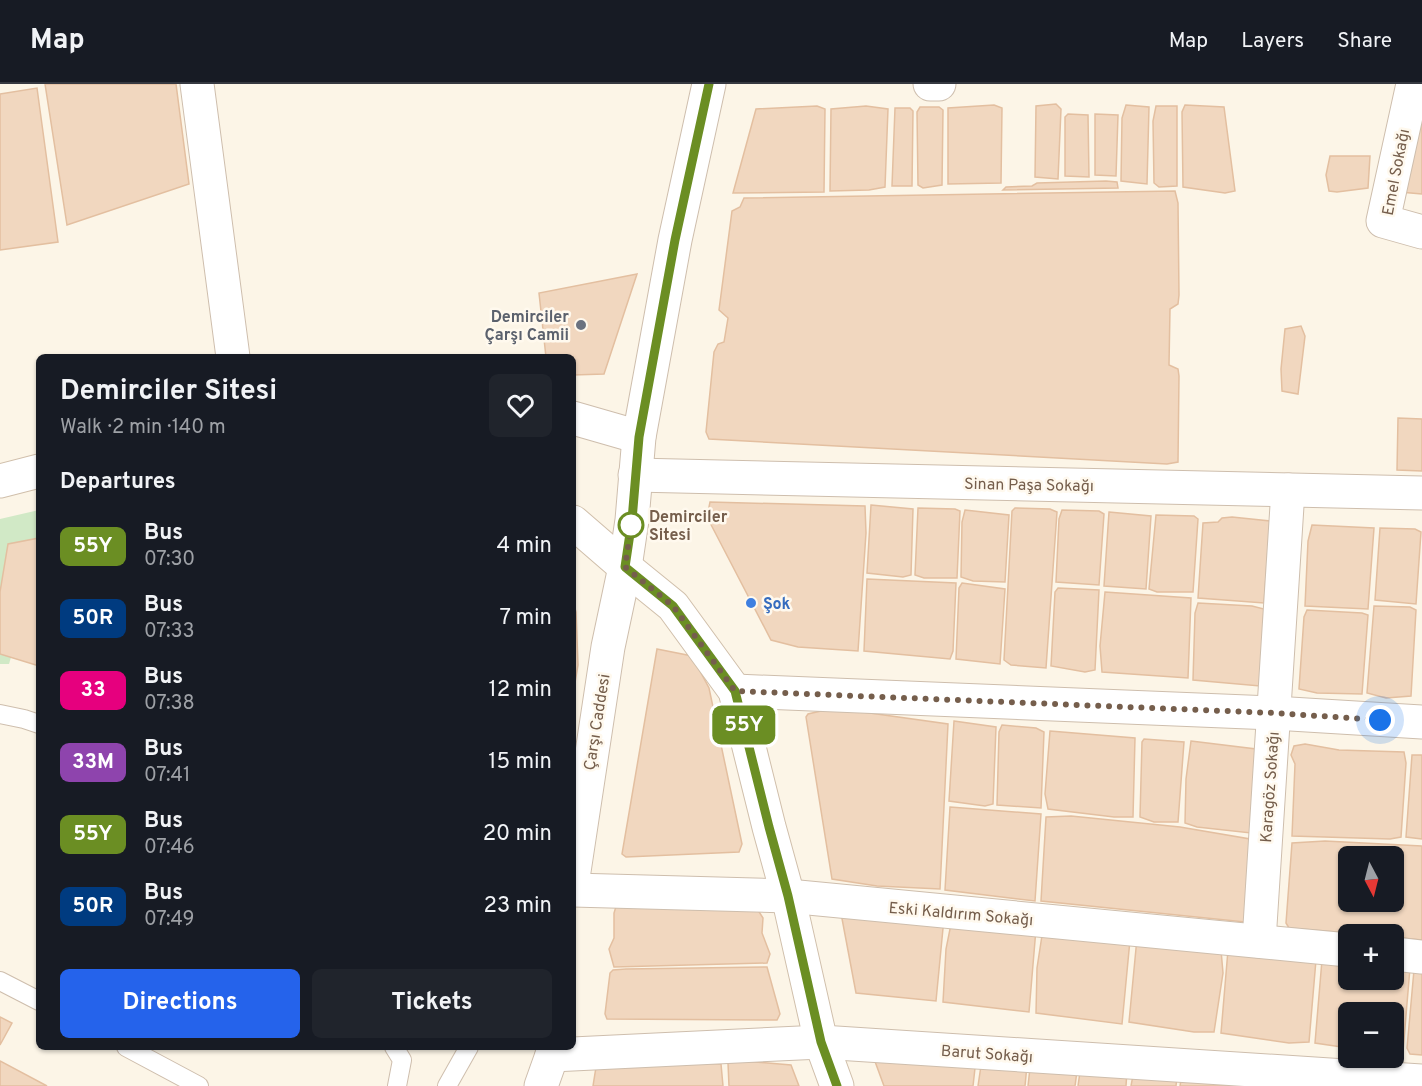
<!DOCTYPE html>
<html lang="en">
<head>
<meta charset="utf-8">
<style>
  :root { --surface:#171b24; --page:#20242c; --text:#f1f3f6; --muted:#9ea1a6; --line:#363941; --accent:#2563eb }
  body { margin:0; font-family:Overpass,sans-serif; background:var(--page); color:var(--text); height:100vh; display:flex; flex-direction:column; font-size:22px; white-space:nowrap }
  * { box-sizing:border-box; margin:0 }
  p { font-size:20px; color:var(--muted) }
  .icon { flex:none; width:33px; height:33px; fill:none; stroke:currentColor; stroke-width:2; stroke-linecap:round; stroke-linejoin:round }
  .map { position:relative; flex:1; overflow:hidden }
  .drawer { position:absolute; left:36px; top:270px; width:540px; height:696px; display:flex; flex-direction:column; background:var(--surface); border-radius:9px; box-shadow:0 2px 4px #0004 }
  .drawer>* { flex:none }
  .badge { padding:0 12px; border-radius:9px; font-size:21px; line-height:39px }
  .needle { width:39px; rotate:173deg }
  .buttons { position:absolute; left:1338px; top:762px; display:grid; gap:12px }
  .buttons a { display:grid; place-items:center; width:66px; height:66px; border-radius:9px; background:var(--surface); box-shadow:0 2px 4px #0004; font-size:30px }
  .you { position:absolute; width:30px; height:30px; margin:-15px; border:4px solid #fff; border-radius:50%; background:#1a73e8; box-shadow:0 0 0 9px #1a73e833 }
  .map>.badge { position:absolute; translate:-50% -50%; box-shadow:0 0 0 3px #fff }
  h2 { padding:0 24px; font-size:22px; line-height:54px }
  .round { display:grid; place-items:center; flex:none; width:63px; height:63px; border-radius:9px; background:var(--page) }
  .headline { display:flex; align-items:center; justify-content:space-between; height:102px; padding:0 24px }
  h1 { font-size:28px; font-weight:700; line-height:45px }
  .primary-button { display:flex; gap:12px; margin-top:auto; padding:12px 24px }
  .primary-button a { flex:1; height:69px; border-radius:9px; background:var(--accent); color:#fff; font-size:24px; font-weight:700; line-height:69px; text-align:center }
  .primary-button a+a { background:var(--page); color:var(--text) }
  ul { padding:0; list-style:none }
  li { display:flex; align-items:center; gap:18px; height:72px; padding:0 24px }
  li div { flex:1 }
  li b { display:block; font-size:22px }
  li em { font-style:normal }
  li .badge { min-width:66px; font-weight:700; text-align:center }
  header { display:flex; align-items:center; gap:36px; box-sizing:border-box; height:84px; padding:0 30px; background:var(--surface); border-bottom:2px solid var(--line) }
  header strong { font-size:28px }
  nav { display:flex; gap:33px; margin-inline-start:auto; font-size:21px }
  .map>svg:first-child { display:block }
  .green { fill:#d1e9c6 }
  .building { fill:#f1d7bf; stroke:#e3bfa0; stroke-width:1.5; fill-rule:evenodd }
  .lines { fill:none; stroke-linecap:round; stroke-linejoin:round }
  .service-casing { stroke:#cebead; stroke-width:20 }
  .minor-casing { stroke:#cebead; stroke-width:35 }
  .tertiary-casing { stroke:#cebead; stroke-width:35 }
  .secondary-casing { stroke:#d0bfab; stroke-width:35 }
  .service { stroke:#fff; stroke-width:18 }
  .minor { stroke:#fff; stroke-width:33 }
  .tertiary { stroke:#fff; stroke-width:33 }
  .secondary { stroke:#fff; stroke-width:33 }
  .line-casing { stroke:#fff; stroke-width:14 }
  .line { stroke:#6b8e23; stroke-width:9 }
  .walk { stroke:#755e4c; stroke-width:6; stroke-dasharray:0 10.8 }
  .worship-dot { fill:#6b7280; stroke:#fff9ee; stroke-width:2 }
  .stop-dot { fill:#fff; stroke:#6b8e23; stroke-width:3 }
  .shop-dot { fill:#3f7fe0; stroke:#fff9ee; stroke-width:2 }
  .labels { text-anchor:middle; stroke-width:5; stroke-linejoin:round; paint-order:stroke }
  .street-label { font-size:16px; fill:#755e4c; stroke:#fff9ee }
  .worship-label { font-size:16px; font-weight:bold; fill:#5b616d; stroke:#fff9ee; text-anchor:end }
  .stop-label { font-size:16px; font-weight:bold; fill:#755e4c; stroke:#fff9ee; text-anchor:start }
  .shop-label { font-size:16px; font-weight:bold; fill:#366cbe; stroke:#fff9ee; text-anchor:start }
</style>
</head>
<body>
<header>
<strong>Map</strong>
<nav><a>Map</a><a>Layers</a><a>Share</a></nav>
</header>
<div class="map">
<svg width="1422" height="1002" viewBox="0 0 1422 1002">
  <rect width="100%" height="100%" fill="#fcf5e7"/>
  <polygon class="green" points="39,426 39,479 9,580 0,580 0,435"/>
  <g class="building">
    <polygon points="45,0 176,0 189,100 67,141"/>
    <polygon points="37,4 58,158 0,166 0,10"/>
    <polygon points="1056,20 1061,25 1058,95 1035,93 1036,22"/>
    <polygon points="994,21 1002,24 1001,99 948,100 948,24"/>
    <polygon points="1126,21 1149,23 1147,100 1121,97 1122,34"/>
    <polygon points="1185,21 1224,23 1235,107 1225,109 1183,103 1182,28"/>
    <polygon points="817,22 825,25 824,108 733,109 756,25"/>
    <polygon points="866,22 888,25 885,103 869,106 830,107 831,25"/>
    <polygon points="1156,22 1177,22 1177,102 1159,103 1154,99 1153,37"/>
    <polygon points="920,23 939,23 943,26 942,101 923,104 918,101 917,28"/>
    <polygon points="895,24 910,24 913,27 912,102 892,102"/>
    <polygon points="1422,29 1422,110 1400,108"/>
    <polygon points="1068,30 1088,31 1089,93 1065,92 1065,33"/>
    <polygon points="1095,30 1118,31 1116,92 1095,91"/>
    <polygon points="1330,72 1370,72 1368,104 1337,108 1329,107 1326,91"/>
    <polygon points="1106,97 1117,98 1118,104 1003,106 1006,103 1032,102 1037,99"/>
    <polygon points="1175,107 1178,119 1179,211 1178,220 1170,225 1169,281 1178,285 1179,292 1178,378 1167,380 709,355 706,348 714,268 718,260 724,258 728,234 719,226 732,127 740,123 744,114"/>
    <polygon points="637,190 604,290 573,291 573,273 546,273 539,209"/>
    <polygon points="1301,242 1305,252 1298,310 1282,307 1281,285 1285,245"/>
    <polygon points="1398,334 1422,335 1422,387 1397,386"/>
    <polygon points="710,418 865,422 866,449 858,567 798,563 771,556 707,433"/>
    <polygon points="871,421 913,425 911,491 903,493 867,489"/>
    <polygon points="918,424 955,425 960,427 957,494 924,494 915,491"/>
    <polygon points="1015,424 1050,425 1057,428 1046,584 1011,581 1004,576 1012,427"/>
    <polygon points="965,426 1009,431 1005,498 973,497 961,493 962,438"/>
    <polygon points="1062,426 1099,427 1104,430 1099,501 1056,498 1059,435"/>
    <polygon points="1109,428 1151,432 1146,505 1104,502"/>
    <polygon points="1156,431 1194,432 1198,435 1193,508 1157,508 1149,505"/>
    <polygon points="1232,433 1270,437 1264,519 1198,514 1203,439 1218,438 1222,434"/>
    <polygon points="1312,441 1374,444 1368,525 1305,522 1308,457"/>
    <polygon points="1380,444 1415,445 1421,448 1416,520 1375,516"/>
    <polygon points="39,454 39,582 0,570 0,508 8,460"/>
    <polygon points="867,495 956,499 953,567 950,575 864,567"/>
    <polygon points="962,499 1005,505 1000,580 956,575 959,504"/>
    <polygon points="1058,504 1099,506 1095,586 1085,588 1051,582 1055,508"/>
    <polygon points="1105,508 1191,514 1188,594 1102,588 1100,562"/>
    <polygon points="573,517 576,528 578,581 573,610"/>
    <polygon points="1198,519 1252,522 1264,525 1260,602 1193,596 1195,529"/>
    <polygon points="1374,522 1410,523 1416,526 1411,612 1386,614 1367,609"/>
    <polygon points="1307,526 1362,529 1368,531 1362,610 1317,609 1299,605 1304,533"/>
    <polygon points="657,565 692,572 709,604 742,760 739,768 626,773 622,770"/>
    <polygon points="834,624 948,640 940,805 877,802 832,795 806,633 808,630"/>
    <polygon points="954,637 996,643 993,720 985,722 949,717"/>
    <polygon points="1002,641 1036,644 1044,648 1041,724 997,721 999,648"/>
    <polygon points="1050,647 1135,654 1133,733 1114,733 1048,725 1045,710"/>
    <polygon points="1144,655 1184,658 1178,738 1154,738 1140,733 1142,658"/>
    <polygon points="1191,657 1256,665 1251,749 1197,743 1185,739 1186,695"/>
    <polygon points="1305,660 1339,666 1404,668 1406,679 1401,753 1390,755 1292,752 1295,680 1291,671 1294,662"/>
    <polygon points="1412,671 1422,671 1422,755 1406,753"/>
    <polygon points="950,723 1041,730 1035,817 945,806"/>
    <polygon points="1071,732 1180,743 1250,755 1245,838 1041,817 1046,733"/>
    <path d="M1325 757 1422 762V856L1394 853V850H1361L1289 844 1286 839 1292 759ZM1348 772H1394V818H1348Z"/>
    <polygon points="618,816 756,823 763,834 762,849 770,870 767,879 614,883 609,865 614,854 614,829"/>
    <polygon points="840,824 944,834 936,917 856,909"/>
    <polygon points="952,835 1036,845 1029,928 943,918 946,865"/>
    <polygon points="1043,845 1130,856 1122,940 1036,929 1037,884"/>
    <polygon points="1137,854 1221,866 1223,889 1214,948 1194,948 1129,938"/>
    <polygon points="1228,866 1316,876 1309,958 1289,959 1221,949"/>
    <polygon points="1322,876 1348,876 1348,896 1394,896 1394,882 1410,884 1403,967 1394,968 1394,928 1348,928 1348,964 1315,959"/>
    <polygon points="767,883 780,930 777,936 607,935 605,930 610,889 613,886 626,885"/>
    <polygon points="1414,886 1422,886 1422,971 1410,970 1407,964"/>
    <polygon points="0,933 12,939 0,961"/>
    <polygon points="873,972 976,975 973,1002 884,1002"/>
    <polygon points="629,975 721,980 723,1002 593,1002 597,977"/>
    <polygon points="982,975 1027,981 1025,1002 978,1002"/>
    <polygon points="0,977 47,1002 0,1002"/>
    <polygon points="744,977 791,981 799,1002 729,1002 728,979"/>
    <polygon points="1030,984 1077,987 1075,1002 1028,1002"/>
    <polygon points="1127,986 1126,1002 1078,1002 1080,988"/>
    <polygon points="1134,986 1177,992 1176,1002 1131,1002"/>
    <polygon points="1181,996 1267,1002 1180,1002"/>
  </g>
  <g class="lines">
    <g class="service-casing">
      <g id="service">
        <polyline points="0,630 24,635 39,640"/>
        <polyline points="0,897 39,917"/>
        <polyline points="126,963 199,1002"/>
        <polyline points="394,963 402,976 397,1002"/>
        <polyline points="447,1002 469,963"/>
      </g>
    </g>
    <g class="minor-casing">
      <g id="minor">
        <polyline points="197,0 233,273"/>
        <polyline points="930,0 939,0"/>
        <polyline points="1413,0 1383,137 1422,148"/>
        <polyline points="573,334 639,353"/>
        <polyline points="635,391 1422,409"/>
        <polyline points="735,607 1274,629 1422,638"/>
        <polyline points="573,806 788,812 1348,866"/>
        <polyline points="1259,857 1288,406"/>
        <polyline points="1394,870 1422,873"/>
        <polyline points="552,971 821,958 1422,997"/>
      </g>
    </g>
    <g class="tertiary-casing">
      <g id="tertiary">
        <polyline points="573,794 608,563 625,483 632,436 639,353 675,156 709,0"/>
        <polyline points="541,1002 552,971 553,963"/>
      </g>
    </g>
    <g class="secondary-casing">
      <g id="secondary">
        <polyline points="0,397 39,387"/>
        <polyline points="573,438 625,483 673,522 735,607 769,743 788,812 821,958 837,1002"/>
      </g>
    </g>
    <use href="#service" class="service"/>
    <use href="#minor" class="minor"/>
    <use href="#tertiary" class="tertiary"/>
    <use href="#secondary" class="secondary"/>
  </g>
  <g class="lines">
    <g class="line-casing">
      <polyline id="line" points="709,0 675,156 639,353 632,436 625,483 673,522 735,607 769,743 788,812 821,958 837,1002"/>
    </g>
    <use href="#line" class="line"/>
    <polyline class="walk" points="631,441 632,436 625,483 673,522 735,607 1274,629 1380,636"/>
  </g>
  <circle class="worship-dot" cx="581" cy="241" r="6"/>
  <circle class="stop-dot" cx="631" cy="441" r="12"/>
  <circle class="shop-dot" cx="751" cy="519" r="6"/>
  <g class="labels">
    <g class="street-label">
      <text transform="translate(1395 88) rotate(-79)" y="6">Emel Sokağı</text>
      <text transform="translate(1029 400) rotate(1)" y="6">Sinan Paşa Sokağı</text>
      <text transform="translate(596 638) rotate(-81)" y="6">Çarşı Caddesi</text>
      <text transform="translate(1269 703) rotate(-86)" y="6">Karagöz Sokağı</text>
      <text transform="translate(961 829) rotate(5)" y="6">Eski Kaldırım Sokağı</text>
      <text transform="translate(987 969) rotate(4)" y="6">Barut Sokağı</text>
    </g>
    <g class="worship-label">
      <text x="569" y="238">Demirciler<tspan x="569" dy="18">Çarşı Camii</tspan></text>
    </g>
    <g class="stop-label">
      <text x="649" y="438">Demirciler<tspan x="649" dy="18">Sitesi</tspan></text>
    </g>
    <g class="shop-label">
      <text x="763" y="525">Şok</text>
    </g>
  </g>
</svg>
<div class="buttons">
<a><svg class="needle" viewBox="-14 -14 28 28"><path d="M0-13l5 13h-10z" fill="#e53935"/><path d="M0 13l5-13h-10z" fill="#9ea1a6"/></svg></a>
<a>+</a>
<a>−</a>
</div>
<div class="you" style="left:1380px;top:636px"></div>
<b class="badge" style="left:744px;top:641px;background:#6b8e23;color:#fff">55Y</b>
<section class="drawer">
<div class="headline"><div><h1>Demirciler Sitesi</h1><p>Walk · 2 min · 140 m</p></div><a class="round"><svg class="icon" aria-label="heart" viewBox="0 0 24 24"><path d="M12 20l-8-8c-3-5 5-10 8-4 3-6 11-1 8 4z"/></svg></a></div>
<h2>Departures</h2>
<ul>
<li><span class="badge" style="background:#6b8e23;color:#fff">55Y</span><div><b>Bus</b><p>07:30</p></div><em>4 min</em></li>
<li><span class="badge" style="background:#003b80;color:#fff">50R</span><div><b>Bus</b><p>07:33</p></div><em>7 min</em></li>
<li><span class="badge" style="background:#e6007e;color:#fff">33</span><div><b>Bus</b><p>07:38</p></div><em>12 min</em></li>
<li><span class="badge" style="background:#8e44ad;color:#fff">33M</span><div><b>Bus</b><p>07:41</p></div><em>15 min</em></li>
<li><span class="badge" style="background:#6b8e23;color:#fff">55Y</span><div><b>Bus</b><p>07:46</p></div><em>20 min</em></li>
<li><span class="badge" style="background:#003b80;color:#fff">50R</span><div><b>Bus</b><p>07:49</p></div><em>23 min</em></li>
</ul>
<div class="primary-button"><a>Directions</a><a>Tickets</a></div>
</section>
</div>
</body>
</html>
